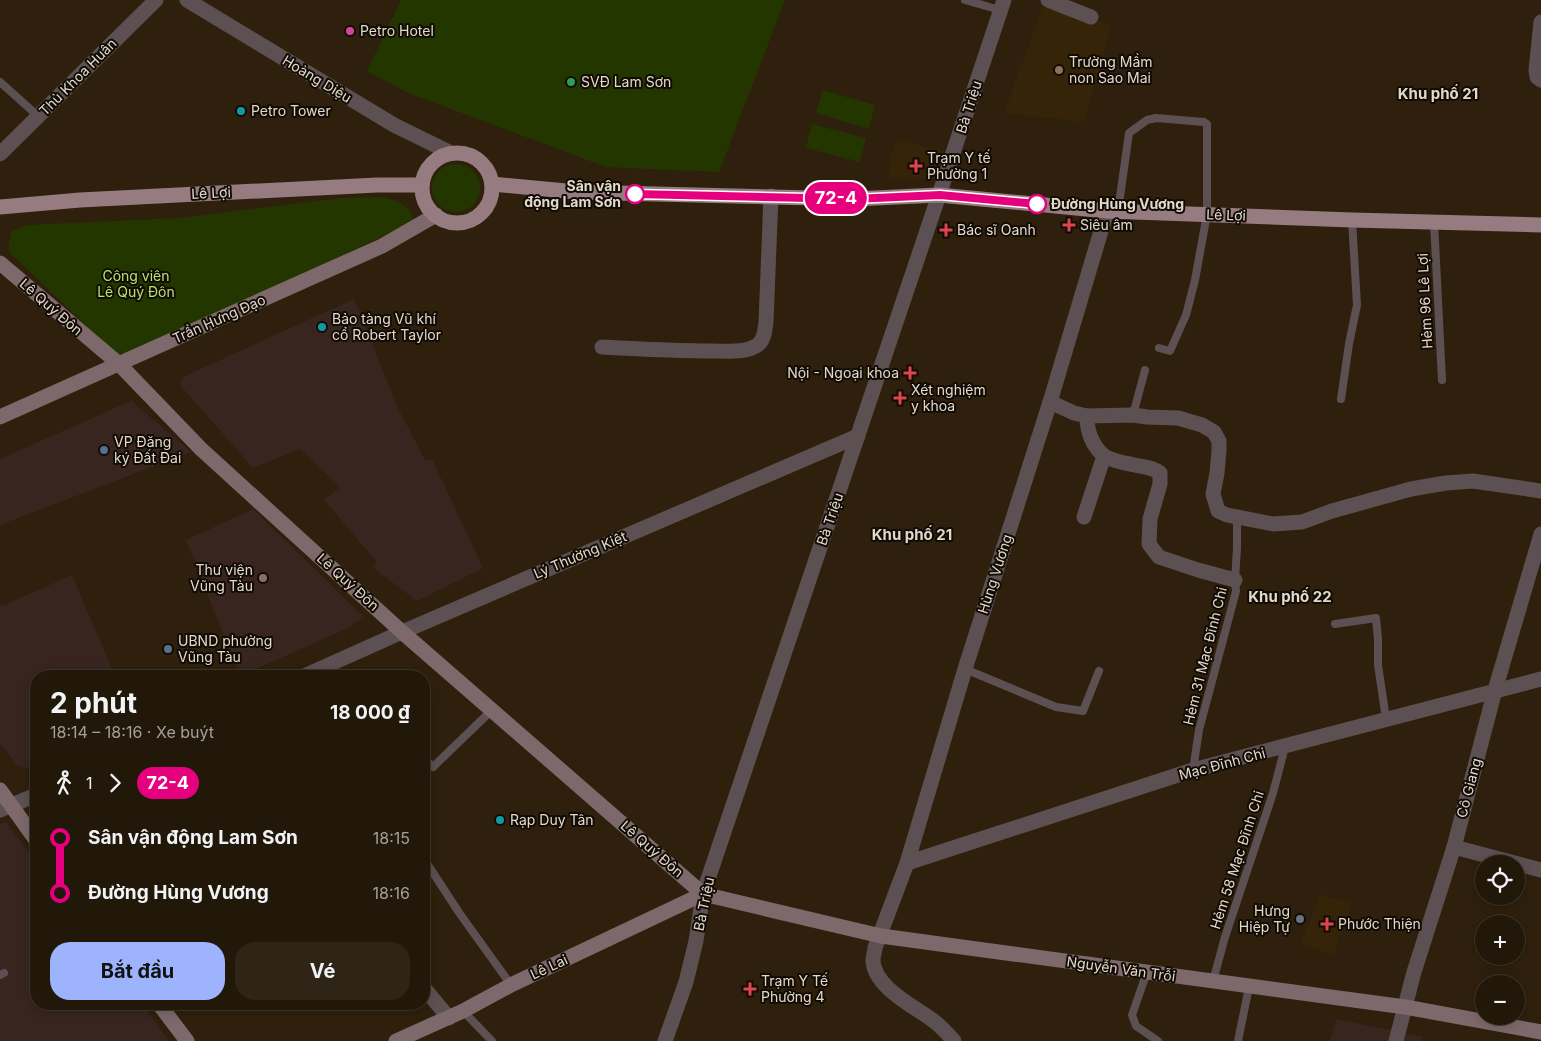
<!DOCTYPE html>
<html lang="vi">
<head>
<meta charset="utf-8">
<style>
  :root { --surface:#221809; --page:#2e2517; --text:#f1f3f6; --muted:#a2a09c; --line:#3f372a; --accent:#9db4fd }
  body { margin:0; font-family:Inter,sans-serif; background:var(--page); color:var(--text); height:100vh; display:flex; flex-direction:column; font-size:19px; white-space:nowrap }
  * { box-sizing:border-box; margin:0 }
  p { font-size:16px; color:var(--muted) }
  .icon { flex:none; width:28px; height:28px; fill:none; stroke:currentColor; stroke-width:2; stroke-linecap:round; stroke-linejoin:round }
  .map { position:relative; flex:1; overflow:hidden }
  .side { position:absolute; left:30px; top:670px; width:400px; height:340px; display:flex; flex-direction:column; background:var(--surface); border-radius:20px; box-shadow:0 2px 12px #0003,0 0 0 1px var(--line) }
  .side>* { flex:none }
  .badge { padding:0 10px; border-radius:16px; font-size:18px; line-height:32px }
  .buttons { position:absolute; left:1475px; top:855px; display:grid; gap:10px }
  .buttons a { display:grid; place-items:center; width:50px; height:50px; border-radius:50%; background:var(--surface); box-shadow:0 2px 12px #0003,0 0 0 1px var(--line); font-size:25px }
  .map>.badge { position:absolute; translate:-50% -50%; box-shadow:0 0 0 2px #fff }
  .legs { display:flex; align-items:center; gap:8px; height:55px; padding:0 20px; font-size:16px }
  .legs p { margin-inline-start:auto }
  .head { display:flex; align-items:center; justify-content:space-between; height:85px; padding:0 20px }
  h1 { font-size:28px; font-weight:700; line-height:38px }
  .action { display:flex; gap:10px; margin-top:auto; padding:10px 20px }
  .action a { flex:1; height:58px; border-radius:20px; background:var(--accent); color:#111; font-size:20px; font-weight:700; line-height:58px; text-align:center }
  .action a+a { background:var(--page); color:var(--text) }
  ul { padding:0 20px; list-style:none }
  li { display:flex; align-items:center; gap:18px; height:55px; font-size:19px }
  li i { display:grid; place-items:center; width:8px; height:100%; margin:0 6px; background:currentColor }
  li i::after { content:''; width:12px; height:12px; margin:-6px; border:4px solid; border-radius:50%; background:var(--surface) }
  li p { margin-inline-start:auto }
  li:first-child i { background:linear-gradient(#0000 50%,currentColor 0) }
  li:last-child i { background:linear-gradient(currentColor 50%,#0000 0) }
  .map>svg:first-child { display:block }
  .commercial { fill:#382520 }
  .built { fill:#362409 }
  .green { fill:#233600 }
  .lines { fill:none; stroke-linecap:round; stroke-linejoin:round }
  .lane { stroke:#5d5052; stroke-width:8 }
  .street { stroke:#5d5052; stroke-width:15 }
  .secondary { stroke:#7d696c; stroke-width:15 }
  .primary { stroke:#967c80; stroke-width:15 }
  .line-1-casing { stroke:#fff; stroke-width:11 }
  .line-1 { stroke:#e6007e; stroke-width:8 }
  .hotel-dot { fill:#d1479c; stroke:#110b04; stroke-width:2 }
  .education-dot { fill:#8d6e63; stroke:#110b04; stroke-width:2 }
  .leisure-dot { fill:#2e9e5b; stroke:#110b04; stroke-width:2 }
  .culture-dot { fill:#0f9aa8; stroke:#110b04; stroke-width:2 }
  .health-dot { fill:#e0444e; stroke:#110b04; stroke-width:2 }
  .stop-1-dot { fill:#fff; stroke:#e6007e; stroke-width:2.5 }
  .service-dot { fill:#5c6f8a; stroke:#110b04; stroke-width:2 }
  .worship-dot { fill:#6b7280; stroke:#110b04; stroke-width:2 }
  .labels { text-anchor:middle; stroke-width:4; stroke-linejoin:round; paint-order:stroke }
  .poi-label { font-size:14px; fill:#e2d9cd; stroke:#110b04; text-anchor:start }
  .street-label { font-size:14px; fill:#e2d9cd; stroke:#110b04 }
  .stop-label { font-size:14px; font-weight:bold; fill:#e2d9cd; stroke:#110b04; text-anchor:end }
  .park-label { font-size:14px; fill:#b5e56b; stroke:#110b04 }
  .neighbourhood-label { font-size:15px; font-weight:bold; fill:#e2d9cd; stroke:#110b04 }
</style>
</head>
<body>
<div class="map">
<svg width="1541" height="1041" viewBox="0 0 1541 1041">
  <rect width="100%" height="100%" fill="#2e200c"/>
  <g class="commercial">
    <polygon points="354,299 398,408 425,460 432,459 483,568 417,601 372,567 377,562 324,500 340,487 300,449 253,468 179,384 183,377"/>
    <polygon points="133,400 134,403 191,452 0,525 0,459"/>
    <polygon points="253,509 364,617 346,629 240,676 186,540"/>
    <polygon points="72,575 115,676 36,676 36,768 19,767 0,744 0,604 2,606"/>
    <polygon points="6,822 36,862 36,1004 142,1004 169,1041 0,1041 0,824"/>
    <polygon points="1336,1019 1422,1037 1421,1041 1330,1041"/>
  </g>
  <g class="built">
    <polygon points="1044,3 1111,26 1084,122 1004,113"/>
    <polygon points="896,140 945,151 939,174 934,179 889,179 890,158"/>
    <polygon points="1321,894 1351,904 1333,955 1301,943"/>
  </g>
  <g class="green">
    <polygon points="401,0 785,0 719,172 606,167 408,93 367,71"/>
    <polygon points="823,90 875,105 869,129 816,113"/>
    <polygon points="812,124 866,138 860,162 806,148"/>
    <circle cx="456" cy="188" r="24"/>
    <path d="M383 197C399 202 408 203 414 221L137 354H116L8 251 11 231 27 225 179 218 342 198Z"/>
  </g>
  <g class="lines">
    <g class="lane">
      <polyline points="965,0 1000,10"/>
      <polyline points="0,82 38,116"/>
      <polyline points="1118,211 1129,133 1147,120 1156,118 1204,122 1207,124 1207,214 1195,280 1186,315 1170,351 1159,348"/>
      <polyline points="1434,222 1442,380"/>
      <polyline points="1341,399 1349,344 1357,305 1352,220"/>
      <polyline points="1133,415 1145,370"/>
      <polyline points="1335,624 1376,618 1378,639 1378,665 1386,719"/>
      <polyline points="965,669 1056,707 1083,711 1099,671"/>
      <polyline points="424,758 433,767 492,710"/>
      <polyline points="1193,770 1199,730 1236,591 1235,580 1237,548 1237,517"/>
      <polyline points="424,859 460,914 511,985"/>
      <polyline points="1147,972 1132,1015 1136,1026 1158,1041"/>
      <polyline points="0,975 4,973"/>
      <polyline points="1213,981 1225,937 1273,793 1285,747"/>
      <polyline points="463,1011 492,1041"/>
      <polyline points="1238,1041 1249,987"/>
    </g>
    <g class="street">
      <polyline points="187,0 394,125 451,153"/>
      <polyline points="1048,0 1091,17"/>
      <polyline points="1541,22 1536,70 1537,77 1541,80"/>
      <polyline points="0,154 156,0"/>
      <path d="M602 347C639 349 677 351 714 351 727 351 744 353 756 346 764 342 765 331 766 322L771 196"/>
      <polyline points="1050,402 1074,413 1087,416 1133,415 1147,417 1178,418 1202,425 1214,432 1219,441 1219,451 1217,473 1213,494 1218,511 1227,515 1273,524 1302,522 1332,511 1411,489 1446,483 1473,481 1541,491"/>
      <path d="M1087 416C1087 431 1092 445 1103 455 1107 459 1124 463 1130 464 1141 467 1151 466 1160 473V484L1150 519 1149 544 1159 557 1198 570 1235 580"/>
      <polyline points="1084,517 1104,456"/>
      <polyline points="304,676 402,632 858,436"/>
      <polyline points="0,810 36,795"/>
      <polyline points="1454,847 1541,870"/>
      <polyline points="907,863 1193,770 1541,679"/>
      <polyline points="424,988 449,1018"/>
      <polyline points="665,1041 686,982 696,941 703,894 939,195 1004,0"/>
      <path d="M954 1041C947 1033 940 1025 931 1019 913 1006 873 986 873 960 873 956 875 952 875 948L907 863 965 669 1050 402 1107 211"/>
      <polyline points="1396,1041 1414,972 1454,847 1495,690 1541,534"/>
    </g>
    <g class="secondary">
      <polyline points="0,263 119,364 201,449 402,632 703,894 881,936 1405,1007 1541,1032"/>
      <polyline points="0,417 382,246 436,215"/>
      <polyline points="0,790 36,840"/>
      <polyline points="159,1004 187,1041"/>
      <polyline points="396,1041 463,1011 511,985 703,894"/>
    </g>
    <g class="primary">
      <circle cx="457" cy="188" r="35"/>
      <polyline points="492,184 577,192 854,199 939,195 1107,211 1352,220 1541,225"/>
      <polyline points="0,207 80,200 377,185 422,185"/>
    </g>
  </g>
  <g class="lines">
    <g class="line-1-casing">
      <polyline id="line-1" points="635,194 854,199 940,195 1037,204"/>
    </g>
    <use href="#line-1" class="line-1"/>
  </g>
  <circle class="hotel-dot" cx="350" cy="31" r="5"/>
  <g class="education-dot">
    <circle cx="1059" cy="70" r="5"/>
    <circle cx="263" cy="578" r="5"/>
  </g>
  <circle class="leisure-dot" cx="571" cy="82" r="5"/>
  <g class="culture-dot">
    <circle cx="241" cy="111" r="5"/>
    <circle cx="322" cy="327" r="5"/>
    <circle cx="500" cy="820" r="5"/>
  </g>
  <g class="health-dot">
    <path d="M913.5 158.5h5v5h5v5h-5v5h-5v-5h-5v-5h5z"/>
    <path d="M1066.5 217.5h5v5h5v5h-5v5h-5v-5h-5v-5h5z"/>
    <path d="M943.5 222.5h5v5h5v5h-5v5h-5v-5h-5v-5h5z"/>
    <path d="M907.5 365.5h5v5h5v5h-5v5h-5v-5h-5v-5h5z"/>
    <path d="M897.5 390.5h5v5h5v5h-5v5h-5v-5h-5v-5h5z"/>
    <path d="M1324.5 916.5h5v5h5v5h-5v5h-5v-5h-5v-5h5z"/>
    <path d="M747.5 981.5h5v5h5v5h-5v5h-5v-5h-5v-5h5z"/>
  </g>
  <g class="stop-1-dot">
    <circle cx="635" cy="194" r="9"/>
    <circle cx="1037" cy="204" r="9"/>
  </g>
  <g class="service-dot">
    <circle cx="104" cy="450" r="5"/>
    <circle cx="168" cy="649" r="5"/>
  </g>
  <circle class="worship-dot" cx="1300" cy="919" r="5"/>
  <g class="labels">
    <g class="poi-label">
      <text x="360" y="36">Petro Hotel</text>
      <text x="1069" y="67">Trường Mầm<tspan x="1069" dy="16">non Sao Mai</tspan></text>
      <text x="581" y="87">SVĐ Lam Sơn</text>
      <text x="251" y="116">Petro Tower</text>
      <text x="927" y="163">Trạm Y tế<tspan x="927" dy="16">Phường 1</tspan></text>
      <text x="1080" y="230">Siêu âm</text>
      <text x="957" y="235">Bác sĩ Oanh</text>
      <text x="332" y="324">Bảo tàng Vũ khí<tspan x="332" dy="16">cổ Robert Taylor</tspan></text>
      <text x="899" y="378" text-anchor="end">Nội - Ngoại khoa</text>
      <text x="911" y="395">Xét nghiệm<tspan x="911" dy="16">y khoa</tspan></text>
      <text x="114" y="447">VP Đăng<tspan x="114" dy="16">ký Đất Đai</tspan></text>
      <text x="253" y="575" text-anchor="end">Thư viện<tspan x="253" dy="16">Vũng Tàu</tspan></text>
      <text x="178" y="646">UBND phường<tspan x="178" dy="16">Vũng Tàu</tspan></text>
      <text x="510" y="825">Rạp Duy Tân</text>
      <text x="1290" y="916" text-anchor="end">Hưng<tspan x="1290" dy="16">Hiệp Tự</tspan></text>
      <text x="1338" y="929">Phước Thiện</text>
      <text x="761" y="986">Trạm Y Tế<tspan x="761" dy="16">Phường 4</tspan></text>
    </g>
    <g class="street-label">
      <text transform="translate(78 77) rotate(-45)" y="5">Thủ Khoa Huân</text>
      <text transform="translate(317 79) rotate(31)" y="5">Hoàng Diệu</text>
      <text transform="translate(969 107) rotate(-72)" y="5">Bà Triệu</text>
      <text transform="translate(211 193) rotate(-3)" y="5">Lê Lợi</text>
      <text transform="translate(1226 215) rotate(2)" y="5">Lê Lợi</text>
      <text transform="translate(1425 301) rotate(-93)" y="5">Hẻm 96 Lê Lợi</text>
      <text transform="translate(51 307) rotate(41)" y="5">Lê Quý Đôn</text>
      <text transform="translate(219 319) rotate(-24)" y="5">Trần Hưng Đạo</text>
      <text transform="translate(830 519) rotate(-71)" y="5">Bà Triệu</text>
      <text transform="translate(580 555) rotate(-23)" y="5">Lý Thường Kiệt</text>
      <text transform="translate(995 574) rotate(-72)" y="5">Hùng Vương</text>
      <text transform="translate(348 582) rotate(42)" y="5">Lê Quý Đôn</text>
      <text transform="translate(1205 656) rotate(-76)" y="5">Hẻm 31 Mạc Đĩnh Chi</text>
      <text transform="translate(1222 764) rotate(-15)" y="5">Mạc Đĩnh Chi</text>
      <text transform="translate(1469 788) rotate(-75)" y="5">Cô Giang</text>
      <text transform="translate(652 849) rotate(41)" y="5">Lê Quý Đôn</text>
      <text transform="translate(1237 860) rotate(-72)" y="5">Hẻm 58 Mạc Đĩnh Chi</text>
      <text transform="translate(704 904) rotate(-78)" y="5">Bà Triệu</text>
      <text transform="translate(549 967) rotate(-25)" y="5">Lê Lai</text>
      <text transform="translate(1121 969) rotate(8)" y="5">Nguyễn Văn Trỗi</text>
    </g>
    <g class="stop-label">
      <text x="621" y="191">Sân vận<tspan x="621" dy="16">động Lam Sơn</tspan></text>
      <text x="1051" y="209" text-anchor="start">Đường Hùng Vương</text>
    </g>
    <g class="park-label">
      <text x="136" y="281">Công viên<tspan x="136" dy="16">Lê Quý Đôn</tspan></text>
    </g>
    <g class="neighbourhood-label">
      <text x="1438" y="99">Khu phố 21</text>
      <text x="912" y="540">Khu phố 21</text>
      <text x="1290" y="602">Khu phố 22</text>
    </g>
  </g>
</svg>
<div class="buttons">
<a><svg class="icon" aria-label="locate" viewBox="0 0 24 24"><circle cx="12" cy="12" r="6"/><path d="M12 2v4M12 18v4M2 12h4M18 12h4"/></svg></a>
<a>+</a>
<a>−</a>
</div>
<b class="badge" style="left:836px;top:198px;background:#e6007e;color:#fff">72-4</b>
<section class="side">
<div class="head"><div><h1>2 phút</h1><p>18:14 – 18:16 · Xe buýt</p></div><b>18 000 ₫</b></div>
<div class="legs"><svg class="icon" aria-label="walk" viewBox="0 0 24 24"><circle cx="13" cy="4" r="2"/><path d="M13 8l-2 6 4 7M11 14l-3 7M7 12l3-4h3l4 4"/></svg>1<svg class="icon" aria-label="forward" viewBox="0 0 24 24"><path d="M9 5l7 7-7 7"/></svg><b class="badge" style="background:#e6007e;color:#fff">72-4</b></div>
<ul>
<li><i style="color:#e6007e"></i><b>Sân vận động Lam Sơn</b><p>18:15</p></li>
<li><i style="color:#e6007e"></i><b>Đường Hùng Vương</b><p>18:16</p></li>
</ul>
<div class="action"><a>Bắt đầu</a><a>Vé</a></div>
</section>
</div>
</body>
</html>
